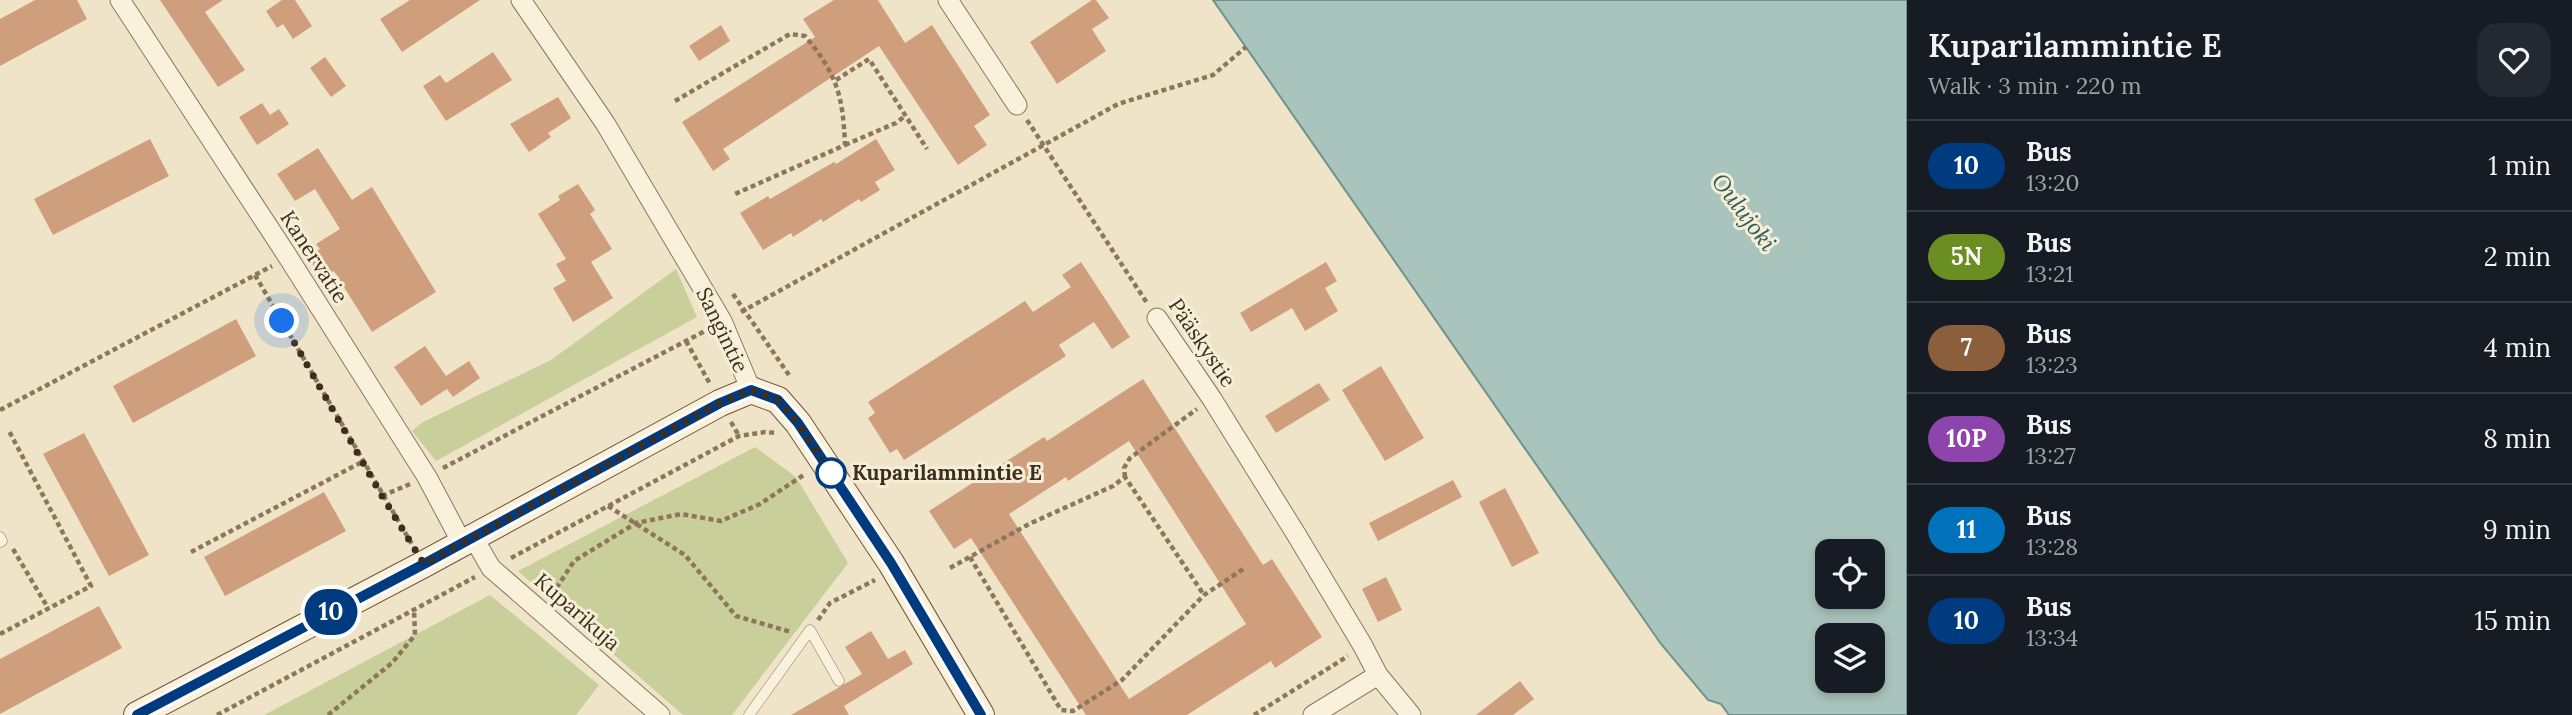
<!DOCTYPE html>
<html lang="en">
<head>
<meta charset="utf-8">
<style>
  :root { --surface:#171b24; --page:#242831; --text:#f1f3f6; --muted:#9ea1a6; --line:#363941 }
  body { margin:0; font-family:Lora,serif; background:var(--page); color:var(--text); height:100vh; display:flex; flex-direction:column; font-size:26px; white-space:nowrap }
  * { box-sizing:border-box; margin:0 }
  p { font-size:23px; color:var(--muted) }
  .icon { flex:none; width:38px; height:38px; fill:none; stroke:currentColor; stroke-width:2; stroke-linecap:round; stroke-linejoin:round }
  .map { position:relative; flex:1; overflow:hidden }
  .panel { display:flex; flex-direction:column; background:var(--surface); width:665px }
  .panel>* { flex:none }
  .badge { padding:0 14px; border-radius:23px; font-size:24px; line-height:46px }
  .controls { position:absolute; left:1815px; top:539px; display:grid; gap:14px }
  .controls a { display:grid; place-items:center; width:70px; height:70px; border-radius:14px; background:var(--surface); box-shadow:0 4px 10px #0003; font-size:35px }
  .you { position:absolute; width:35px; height:35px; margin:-18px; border:5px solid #fff; border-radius:50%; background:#1a73e8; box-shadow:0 0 0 10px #1a73e833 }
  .map>.badge { position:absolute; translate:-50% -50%; box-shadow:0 0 0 4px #fff }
  .round { display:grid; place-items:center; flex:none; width:74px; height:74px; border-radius:21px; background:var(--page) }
  .head { display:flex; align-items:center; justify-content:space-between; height:119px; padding:0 21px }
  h1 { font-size:33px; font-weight:600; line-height:52px }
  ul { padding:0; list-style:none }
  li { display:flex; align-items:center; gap:21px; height:91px; padding:0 21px; border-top:2px solid var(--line) }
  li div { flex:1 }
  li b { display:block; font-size:26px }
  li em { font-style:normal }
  li .badge { min-width:77px; font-weight:700; text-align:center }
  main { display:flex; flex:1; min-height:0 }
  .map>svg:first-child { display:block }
  .green { fill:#c9cf9b }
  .water { fill:#a9c4bc; stroke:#6f938a; stroke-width:2; fill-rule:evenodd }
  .building { fill:#cf9f7d; fill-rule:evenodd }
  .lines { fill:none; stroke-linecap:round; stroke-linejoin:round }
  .lane-casing { stroke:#8d765c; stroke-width:11 }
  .street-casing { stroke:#8d765c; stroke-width:21 }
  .secondary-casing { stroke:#6f573f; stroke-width:28 }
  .path { stroke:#8d765c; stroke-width:4.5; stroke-dasharray:5 3.5; stroke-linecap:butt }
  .lane { stroke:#faf1dc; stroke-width:10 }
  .street { stroke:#faf1dc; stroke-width:19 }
  .secondary { stroke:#faf1dc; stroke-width:26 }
  .line-casing { stroke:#fff; stroke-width:16 }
  .line { stroke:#003b80; stroke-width:10 }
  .walk { stroke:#3d2e20; stroke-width:7; stroke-dasharray:0 12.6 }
  .stop-dot { fill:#fff; stroke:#003b80; stroke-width:3.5 }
  .labels { text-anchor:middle; stroke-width:6; stroke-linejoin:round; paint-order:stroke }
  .street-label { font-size:21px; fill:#3d2e20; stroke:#f7eed8 }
  .stop-label { font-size:21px; font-weight:bold; fill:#3d2e20; stroke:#f7eed8; text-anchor:start }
  .water-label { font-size:23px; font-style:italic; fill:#2f5d5a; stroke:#f7eed8 }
</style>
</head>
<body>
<main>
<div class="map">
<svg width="1907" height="715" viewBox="0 0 1907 715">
  <rect width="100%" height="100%" fill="#f0e4c8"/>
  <g class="green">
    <polygon points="676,269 697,317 436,461 412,431 423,422 551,360"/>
    <polygon points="755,447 796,477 848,563 732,715 683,715 518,571"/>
    <polygon points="490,595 599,685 576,715 264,715"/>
  </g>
  <path class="water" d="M1213 0H1907V715H1729L1721 704 1708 700 1661 644ZM1827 551H1872V597H1827ZM1827 635H1872V681H1827Z"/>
  <g class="building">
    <polygon points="35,0 77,0 87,19 0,66 0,19"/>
    <polygon points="160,0 223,0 205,12 245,70 218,87"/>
    <polygon points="282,0 295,0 312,26 293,39 283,24 277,28 266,11"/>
    <polygon points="410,0 480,0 402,52 380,19"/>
    <polygon points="834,0 878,0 905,43 932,25 990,115 974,126 987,145 958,165 879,46 723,149 730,159 713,171 682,122 815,37 803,19"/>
    <polygon points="1092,0 1096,0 1109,18 1092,29 1106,51 1057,84 1030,42"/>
    <polygon points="721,25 730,41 699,61 689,46"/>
    <polygon points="493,52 512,80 446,121 423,86 440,75 446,83"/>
    <polygon points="325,57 346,86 331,97 310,68"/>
    <polygon points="558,97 571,118 548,133 551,137 529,152 510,124"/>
    <polygon points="262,103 270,115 279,109 289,124 257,145 239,117"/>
    <polygon points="150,139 169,176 53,235 34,199"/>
    <polygon points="876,139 895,170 875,182 880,190 861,202 859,199 823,222 821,219 793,237 791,233 763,250 740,213 768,196 770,199 834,162 836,164"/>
    <polygon points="318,148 352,200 372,187 436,292 372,332 334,271 322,279 308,257 320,249 316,244 340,229 315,189 295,201 277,174"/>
    <polygon points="578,184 595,210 590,214 612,249 591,262 613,298 573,322 553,288 566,281 556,264 566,259 538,214 560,200 558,196"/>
    <polygon points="1081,262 1130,337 1112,349 1094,322 1059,345 1066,356 1016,388 904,460 897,449 890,453 868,418 875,413 868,402 1025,301 1033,312 1071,287 1062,275"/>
    <polygon points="1326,262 1337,281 1325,288 1338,311 1305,331 1292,308 1251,332 1240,313"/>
    <polygon points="236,319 256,356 133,423 113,386"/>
    <polygon points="425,346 446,376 469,361 480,378 453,397 447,389 421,406 394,367"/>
    <polygon points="1381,366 1424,438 1385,461 1342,390"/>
    <path d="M1143 379 1263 565 1272 559 1322 637 1275 668 1271 661 1187 715H1086L971 538 954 549 929 511 1044 437 1047 441ZM1129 441 1246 624 1129 699 1009 514 1066 477 1068 481Z"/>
    <polygon points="1319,383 1330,400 1276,433 1265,416"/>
    <polygon points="84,433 149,555 109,576 43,454"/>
    <polygon points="1453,480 1462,497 1378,541 1369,523"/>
    <polygon points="1505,488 1539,553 1512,567 1479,502"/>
    <polygon points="324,492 346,531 225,596 204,557"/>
    <polygon points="1386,577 1402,610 1378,622 1362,589"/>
    <polygon points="99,606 122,648 0,714 0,659"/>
    <polygon points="871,631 888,659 905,650 913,664 844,706 849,715 791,715 862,674 845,647"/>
    <polygon points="1520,681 1534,699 1513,715 1476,715"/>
  </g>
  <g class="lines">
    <g class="lane-casing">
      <g id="lane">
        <polyline points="0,537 2,541 0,542"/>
        <polyline points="749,715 810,630 839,681"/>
      </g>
    </g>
    <g class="street-casing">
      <g id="street">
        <polyline points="120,0 288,257 427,477 462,543"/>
        <polyline points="521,0 605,123 722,321 751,390"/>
        <polyline points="948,0 1017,105"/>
        <polyline points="1157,318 1212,399 1296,534 1363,646 1378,675 1411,715"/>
        <polyline points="473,537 491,568 660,715"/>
        <polyline points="1313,715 1378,675"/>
      </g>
    </g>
    <g class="secondary-casing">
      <polyline id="secondary" points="137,715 424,564 720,403 751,390 778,400 798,423 891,563 981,715"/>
    </g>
    <g class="path">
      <polyline points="836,80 869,59 927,149"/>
      <path d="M675 101 790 34 805 36C837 74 843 96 845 145L735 194"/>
      <polyline points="1027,120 1147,303"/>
      <polyline points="845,145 896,123 905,116"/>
      <polyline points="255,275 413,546"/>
      <polyline points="733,294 791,378"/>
      <polyline points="741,312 1118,104 1213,75 1246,47"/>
      <polyline points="686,341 710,384"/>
      <polyline points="0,410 272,266"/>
      <polyline points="731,422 739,436"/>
      <polyline points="443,468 705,331"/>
      <polyline points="1125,477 1124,468 1130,458 1197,409"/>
      <polyline points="382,496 410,484"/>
      <polyline points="608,506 685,555 736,616 791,632"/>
      <polyline points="13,549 48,608"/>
      <polyline points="191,552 362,462"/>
      <polyline points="970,557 1061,710 1073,711 1122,680 1204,595 1245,568"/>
      <polyline points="511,558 739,436 765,432 776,433"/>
      <polyline points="950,568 1029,524 1113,486 1125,477 1204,595"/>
      <polyline points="552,595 574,561 636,523 681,514 721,521 760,504 805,474"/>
      <polyline points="818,620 830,603 875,580"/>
      <polyline points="0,634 91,586 9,431"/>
      <polyline points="217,715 475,577"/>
      <polyline points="328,715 392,663 415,635 414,609"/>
      <polyline points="1254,715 1348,656"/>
    </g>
    <use href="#lane" class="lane"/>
    <use href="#street" class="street"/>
    <use href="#secondary" class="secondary"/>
  </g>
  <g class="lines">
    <g class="line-casing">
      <polyline id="line" points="137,715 424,564 720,403 751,390 778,400 798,423 891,563 981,715"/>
    </g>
    <use href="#line" class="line"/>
    <polyline class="walk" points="282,321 382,496 424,564 720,403 751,390 778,400 798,423 831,473"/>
  </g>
  <circle class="stop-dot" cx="831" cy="473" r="14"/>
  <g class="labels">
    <g class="street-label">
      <text transform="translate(314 257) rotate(57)" y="7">Kanervatie</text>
      <text transform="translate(722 330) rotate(64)" y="7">Sangintie</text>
      <text transform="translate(1202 343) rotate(56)" y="7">Pääskystie</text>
      <text transform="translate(577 612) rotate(41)" y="7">Kuparikuja</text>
    </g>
    <g class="stop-label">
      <text x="852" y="480">Kuparilammintie E</text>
    </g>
    <g class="water-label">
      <text transform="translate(1744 212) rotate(53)" y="8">Oulujoki</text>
    </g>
  </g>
</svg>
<div class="controls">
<a><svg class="icon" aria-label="locate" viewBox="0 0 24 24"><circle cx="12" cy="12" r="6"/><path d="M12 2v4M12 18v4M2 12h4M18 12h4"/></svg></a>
<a><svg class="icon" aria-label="layers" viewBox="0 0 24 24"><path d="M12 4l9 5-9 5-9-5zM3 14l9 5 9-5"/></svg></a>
</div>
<div class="you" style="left:282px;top:321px"></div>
<b class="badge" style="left:331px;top:612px;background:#003b80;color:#fff">10</b>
</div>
<section class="panel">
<div class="head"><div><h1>Kuparilammintie E</h1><p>Walk · 3 min · 220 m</p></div><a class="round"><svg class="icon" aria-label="heart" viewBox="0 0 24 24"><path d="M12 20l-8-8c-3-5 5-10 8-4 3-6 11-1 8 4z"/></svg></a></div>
<ul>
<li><span class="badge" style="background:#003b80;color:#fff">10</span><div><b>Bus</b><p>13:20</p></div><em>1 min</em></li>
<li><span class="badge" style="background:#6b8e23;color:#fff">5N</span><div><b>Bus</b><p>13:21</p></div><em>2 min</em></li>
<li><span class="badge" style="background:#8b5e3c;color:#fff">7</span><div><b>Bus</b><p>13:23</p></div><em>4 min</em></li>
<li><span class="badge" style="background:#8e44ad;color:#fff">10P</span><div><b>Bus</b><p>13:27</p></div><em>8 min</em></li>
<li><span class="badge" style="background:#0072bc;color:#fff">11</span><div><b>Bus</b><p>13:28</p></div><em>9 min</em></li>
<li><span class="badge" style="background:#003b80;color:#fff">10</span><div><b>Bus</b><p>13:34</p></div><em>15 min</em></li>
</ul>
</section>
</main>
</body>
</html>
